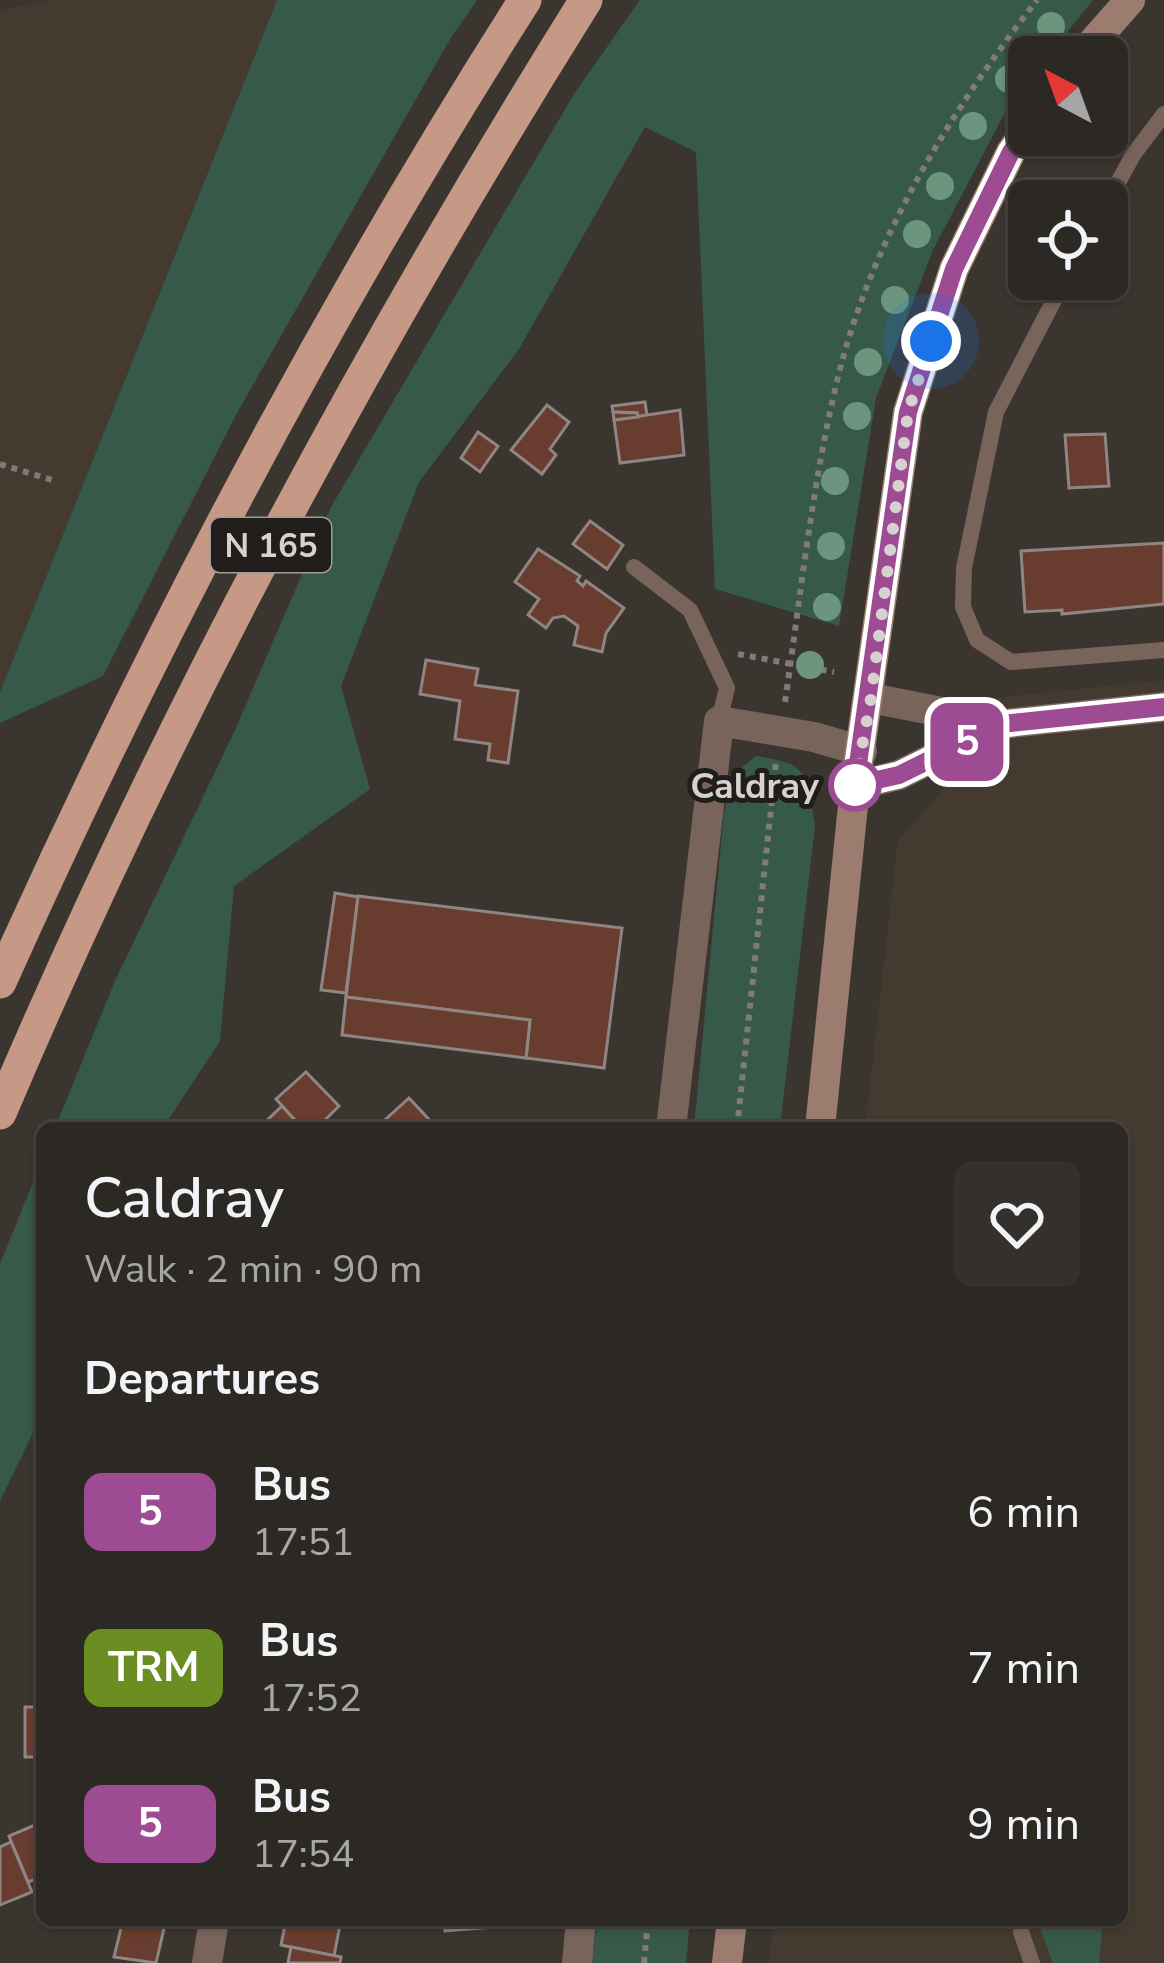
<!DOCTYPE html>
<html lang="en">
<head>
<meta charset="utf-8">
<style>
  :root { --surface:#2c2824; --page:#34302c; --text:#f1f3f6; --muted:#a6a6a6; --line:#484441 }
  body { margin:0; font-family:"Nunito Sans",sans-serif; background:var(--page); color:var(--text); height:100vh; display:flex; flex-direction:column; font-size:45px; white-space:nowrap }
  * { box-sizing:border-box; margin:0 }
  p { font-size:39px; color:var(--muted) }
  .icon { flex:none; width:66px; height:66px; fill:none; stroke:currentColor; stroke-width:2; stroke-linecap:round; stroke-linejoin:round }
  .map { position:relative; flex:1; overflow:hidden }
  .sheet { position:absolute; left:36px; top:1122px; width:1092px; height:804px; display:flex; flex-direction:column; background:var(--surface); border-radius:18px; box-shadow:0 3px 9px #0004,0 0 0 3px var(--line) }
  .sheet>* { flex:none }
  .badge { padding:0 24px; border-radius:18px; font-size:42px; line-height:78px }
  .needle { width:78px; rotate:319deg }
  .buttons { position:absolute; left:1008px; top:36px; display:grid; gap:24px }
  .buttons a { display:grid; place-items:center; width:120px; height:120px; border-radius:18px; background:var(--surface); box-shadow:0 3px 9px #0004,0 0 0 3px var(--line); font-size:60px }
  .you { position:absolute; width:60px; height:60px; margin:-30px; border:9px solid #fff; border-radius:50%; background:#1a73e8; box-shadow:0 0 0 18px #1a73e833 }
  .map>.badge { position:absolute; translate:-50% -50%; box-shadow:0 0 0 6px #fff }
  h2 { padding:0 48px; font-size:45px; line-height:108px }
  .round { display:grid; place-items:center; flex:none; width:126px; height:126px; border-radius:18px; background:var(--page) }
  .summary { display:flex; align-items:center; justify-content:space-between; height:204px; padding:0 48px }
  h1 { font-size:57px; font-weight:600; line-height:90px }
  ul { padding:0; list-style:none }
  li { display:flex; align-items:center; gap:36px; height:156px; padding:0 48px }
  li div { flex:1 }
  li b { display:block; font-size:45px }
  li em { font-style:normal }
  li .badge { min-width:132px; font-weight:700; text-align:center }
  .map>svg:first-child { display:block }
  .built { fill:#443a2f }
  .green { fill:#375949 }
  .building { fill:#683d2f; stroke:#8f8582; stroke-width:3 }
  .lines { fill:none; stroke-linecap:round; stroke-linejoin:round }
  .path { stroke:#807b77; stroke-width:6; stroke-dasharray:6 6; stroke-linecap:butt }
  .service { stroke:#79645c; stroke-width:16 }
  .minor { stroke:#79645c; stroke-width:30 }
  .secondary { stroke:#9d7c70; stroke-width:30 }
  .trunk { stroke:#c69886; stroke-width:33 }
  .tree { fill:#6b957e }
  .line-casing { stroke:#fff; stroke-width:27 }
  .line { stroke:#9d4c94; stroke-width:18 }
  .walk { stroke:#d6d2cf; stroke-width:12; stroke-dasharray:0 21.6 }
  .stop-dot { fill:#fff; stroke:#9d4c94; stroke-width:6 }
  .labels { text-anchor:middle; stroke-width:10; stroke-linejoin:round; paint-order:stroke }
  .shield { fill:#201d1b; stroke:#9f9c99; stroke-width:3 }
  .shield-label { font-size:33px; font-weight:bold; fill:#d6d2cf }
  .stop-label { font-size:36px; font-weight:bold; fill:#d6d2cf; stroke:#201d1b; text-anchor:end }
</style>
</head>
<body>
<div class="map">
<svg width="1164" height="1963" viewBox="0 0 1164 1963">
  <rect width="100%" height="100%" fill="#3b3530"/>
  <g class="built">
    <polygon points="50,0 277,0 0,692 0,10"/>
    <polygon points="1164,680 1164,1963 769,1963 774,1920 1122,1920 1122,1128 865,1128 898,840 961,770 968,701"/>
  </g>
  <g class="green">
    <polygon points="277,0 477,0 449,41 237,413 103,676 0,723 0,692"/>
    <polygon points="640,0 1093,0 1047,57 1029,57 1029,79 1011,101 933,250 876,398 839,626 715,589 696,152 645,127 519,349 419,482 341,686 370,789 234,886 220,1041 163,1128 55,1128 115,981 235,730 331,507 574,94"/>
    <path d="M756 756C812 764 806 775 815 826L780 1128H694L724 812 734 774Z"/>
    <polygon points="42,1160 42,1414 0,1501 0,1264"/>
    <polygon points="598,1920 690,1920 686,1963 591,1963"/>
    <polygon points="1037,1920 1103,1920 1099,1963 1053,1963"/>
  </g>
  <g class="building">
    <polygon points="645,402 647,416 638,419 637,413 613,412 612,406"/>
    <polygon points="547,405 569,422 550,449 556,455 542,474 511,450"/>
    <polygon points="680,410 684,455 620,463 614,420"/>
    <polygon points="613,412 637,413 638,417 614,420"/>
    <polygon points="478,432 498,446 480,472 461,458"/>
    <polygon points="1105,434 1109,486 1069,488 1065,435"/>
    <polygon points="590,521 623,545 607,569 573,544"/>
    <polygon points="1164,543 1164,604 1062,614 1062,610 1025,612 1021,551"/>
    <polygon points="538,549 580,576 577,581 583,586 586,581 624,608 606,633 602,652 574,645 578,626 564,616 553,618 546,628 528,615 539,599 515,582"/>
    <polygon points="426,660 478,669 475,685 518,691 508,763 488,760 490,744 455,739 460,701 420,694"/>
    <polygon points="335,893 358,897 346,993 321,990"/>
    <polygon points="358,896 622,928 604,1068 526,1058 530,1020 346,997"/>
    <polygon points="346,997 530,1020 526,1058 342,1035"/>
    <polygon points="306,1072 339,1106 317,1128 302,1128 276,1099"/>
    <polygon points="409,1098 437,1128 376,1128"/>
    <polygon points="282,1106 302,1128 259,1128"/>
    <polygon points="591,1123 591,1128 538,1128 538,1124"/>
    <rect x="25" y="1707" width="17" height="50"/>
    <polygon points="42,1822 42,1877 28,1882 9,1836"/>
    <polygon points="11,1842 32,1892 0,1905 0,1847"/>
    <polygon points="123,1920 166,1920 156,1963 114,1957"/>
    <polygon points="286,1920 341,1920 334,1956 281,1945"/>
    <polygon points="444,1920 495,1920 496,1927 445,1931"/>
    <polygon points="291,1947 341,1957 340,1963 288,1963"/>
  </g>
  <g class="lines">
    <g class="path">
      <polyline points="0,464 52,480"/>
      <polyline points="738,654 834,672"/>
      <path d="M785 702C801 593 812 484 838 377 872 239 950 112 1037 0"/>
      <polyline points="737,1128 776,762"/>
      <polyline points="644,1963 648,1920"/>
    </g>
    <g class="service">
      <polyline points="1107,203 1133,155 1164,114"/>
      <polyline points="1065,279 996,412 964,568 963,607 977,640 1011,662 1164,650"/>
      <polyline points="634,567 690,610 727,688 719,721"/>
      <polyline points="1021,1932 1032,1963"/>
    </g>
    <g class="minor">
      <polyline points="871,698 1002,724 1164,707"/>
      <polyline points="855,786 899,775 1002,724"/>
      <polyline points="671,1128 719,721 814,737 862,751"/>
      <polyline points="207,1963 214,1920"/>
      <polyline points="577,1963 581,1920"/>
    </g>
    <g class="secondary">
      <polyline points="1080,57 1130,0"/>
      <polyline points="820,1128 855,786 908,412 954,269 1011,152 1029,127"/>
      <polyline points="727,1963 732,1920"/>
    </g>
    <g class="trunk">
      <path d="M0 982C152 643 325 314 525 0"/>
      <path d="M0 1113C164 727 363 356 586 0"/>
    </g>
  </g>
  <g class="tree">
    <circle cx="1051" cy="26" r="14"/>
    <circle cx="1009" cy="79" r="14"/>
    <circle cx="973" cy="126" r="14"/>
    <circle cx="940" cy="186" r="14"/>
    <circle cx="917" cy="234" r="14"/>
    <circle cx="895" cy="300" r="14"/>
    <circle cx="868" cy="362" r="14"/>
    <circle cx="857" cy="416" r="14"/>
    <circle cx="835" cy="481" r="14"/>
    <circle cx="831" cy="546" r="14"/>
    <circle cx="827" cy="607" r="14"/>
    <circle cx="810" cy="665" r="14"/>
  </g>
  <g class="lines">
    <g class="line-casing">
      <polyline id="line" points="1029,127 1011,152 954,269 908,412 855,785 899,775 1002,724 1164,707"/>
    </g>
    <use href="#line" class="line"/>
    <polyline class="walk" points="855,785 871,698 908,412 931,341"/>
  </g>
  <circle class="stop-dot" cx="855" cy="785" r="24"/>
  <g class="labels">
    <rect class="shield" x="211" y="518" width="120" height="54" rx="9"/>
    <g class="shield-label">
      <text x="271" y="557">N 165</text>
    </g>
    <g class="stop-label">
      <text x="819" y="798">Caldray</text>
    </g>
  </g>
</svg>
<div class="buttons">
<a><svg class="needle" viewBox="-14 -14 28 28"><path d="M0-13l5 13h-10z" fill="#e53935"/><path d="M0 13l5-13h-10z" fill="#a6a6a6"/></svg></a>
<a><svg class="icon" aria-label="locate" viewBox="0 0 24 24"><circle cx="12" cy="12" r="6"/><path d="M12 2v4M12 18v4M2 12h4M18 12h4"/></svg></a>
</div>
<div class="you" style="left:931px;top:341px"></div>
<b class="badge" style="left:967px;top:742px;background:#9d4c94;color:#fff">5</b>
<section class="sheet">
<div class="summary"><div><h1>Caldray</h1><p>Walk · 2 min · 90 m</p></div><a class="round"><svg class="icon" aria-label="heart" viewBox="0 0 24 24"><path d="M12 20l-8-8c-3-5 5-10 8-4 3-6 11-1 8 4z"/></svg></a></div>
<h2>Departures</h2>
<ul>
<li><span class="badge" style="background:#9d4c94;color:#fff">5</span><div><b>Bus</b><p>17:51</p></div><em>6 min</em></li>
<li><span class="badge" style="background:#6b8e23;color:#fff">TRM</span><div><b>Bus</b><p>17:52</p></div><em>7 min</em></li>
<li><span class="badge" style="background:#9d4c94;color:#fff">5</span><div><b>Bus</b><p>17:54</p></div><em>9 min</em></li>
</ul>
</section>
</div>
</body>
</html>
